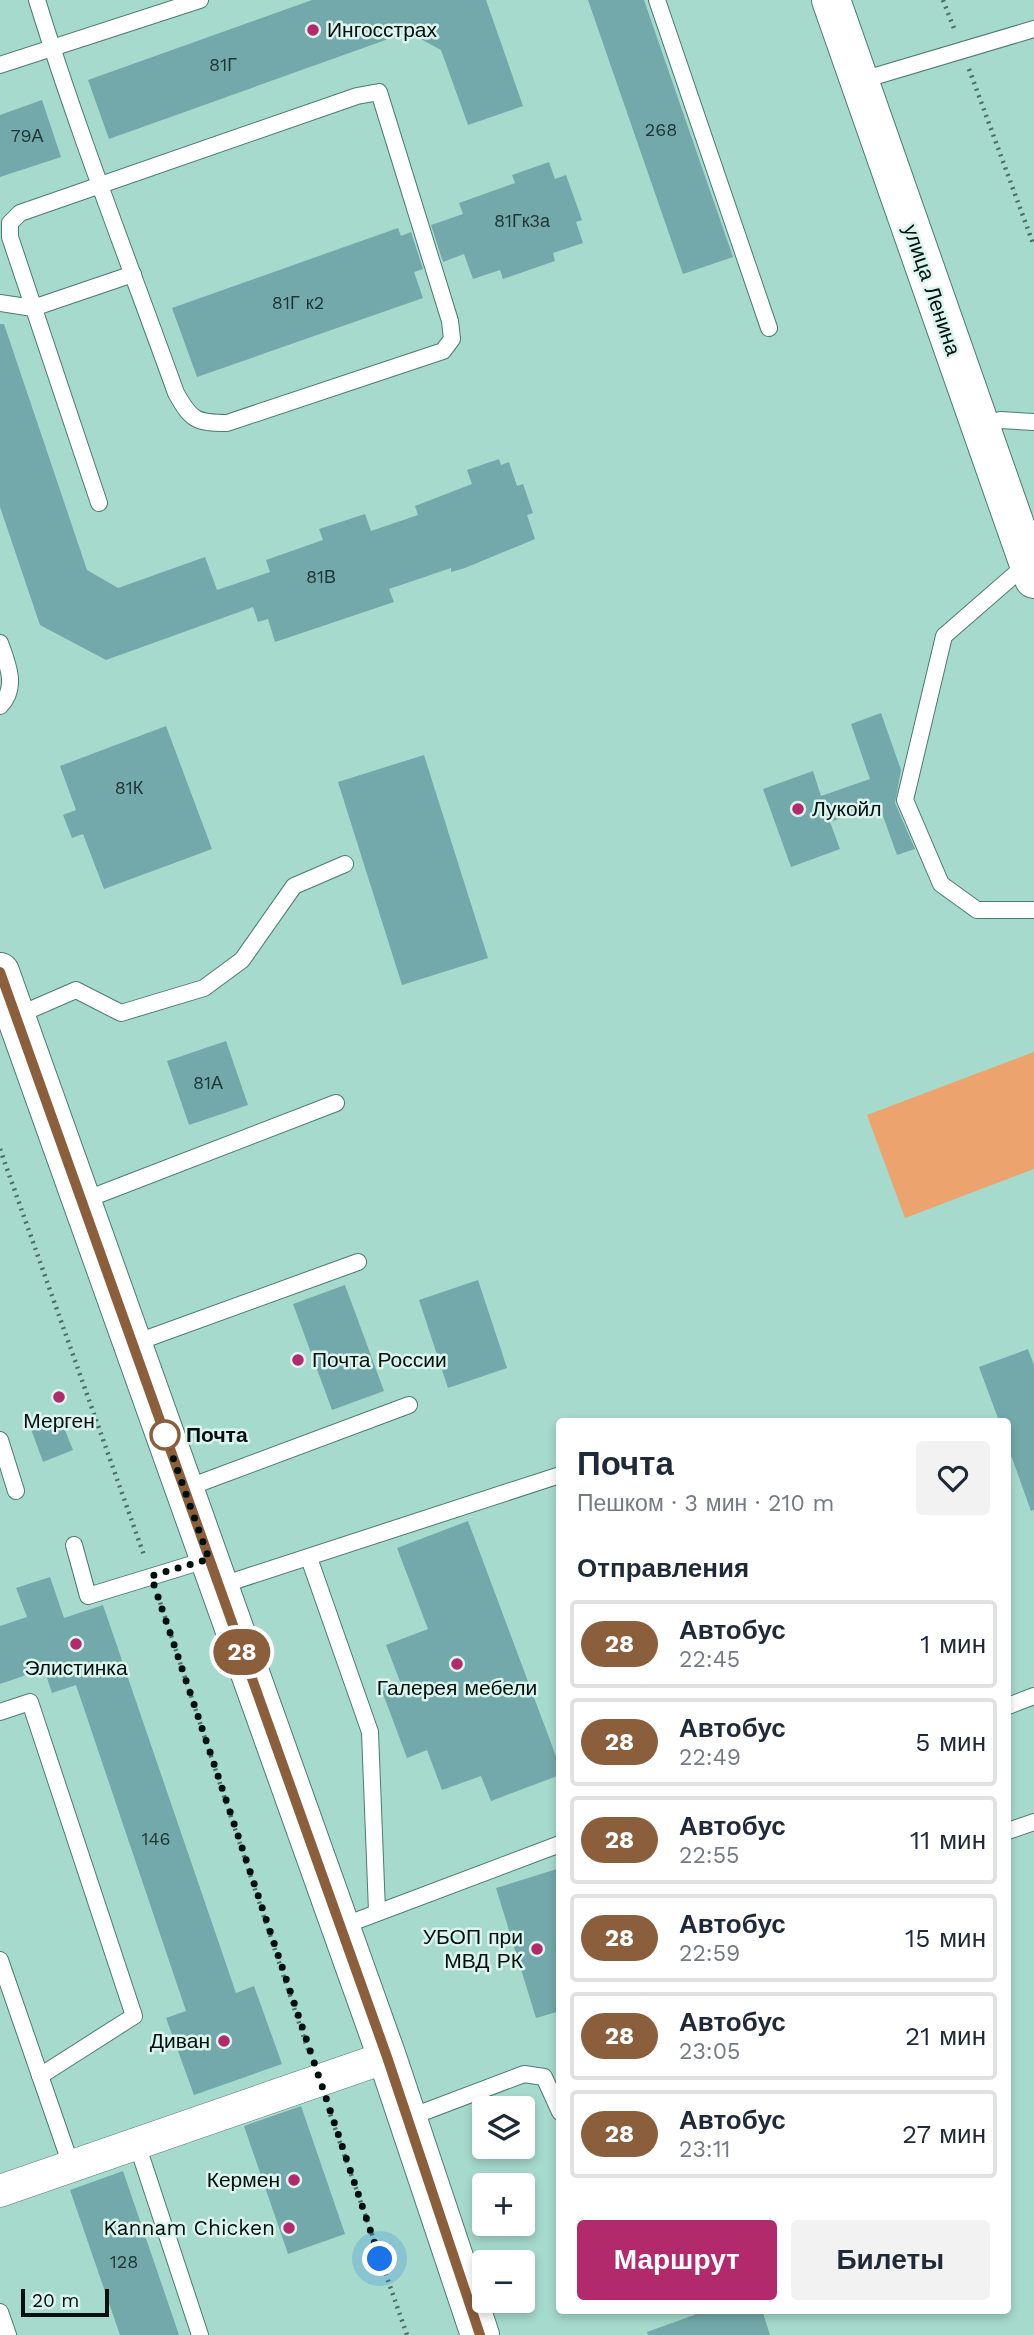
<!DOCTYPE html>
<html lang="ru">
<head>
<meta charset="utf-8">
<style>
  :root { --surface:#fff; --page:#f2f2f3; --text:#1f2937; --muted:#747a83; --line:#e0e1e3; --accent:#b22a6b }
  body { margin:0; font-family:"Work Sans",sans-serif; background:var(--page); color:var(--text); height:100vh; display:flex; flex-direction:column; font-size:26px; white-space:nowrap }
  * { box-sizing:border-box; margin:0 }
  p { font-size:23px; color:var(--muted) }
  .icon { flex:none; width:38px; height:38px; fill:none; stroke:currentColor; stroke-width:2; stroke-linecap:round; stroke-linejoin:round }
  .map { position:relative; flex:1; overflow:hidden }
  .side { position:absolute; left:556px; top:1418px; width:455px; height:896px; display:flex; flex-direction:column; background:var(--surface); border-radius:7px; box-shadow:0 4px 10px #0003 }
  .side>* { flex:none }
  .badge { padding:0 14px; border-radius:23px; font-size:24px; line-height:46px }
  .tools { position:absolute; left:472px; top:2096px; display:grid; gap:14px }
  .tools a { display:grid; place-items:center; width:63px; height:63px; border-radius:7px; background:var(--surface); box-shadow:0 4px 10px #0003; font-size:35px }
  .scale { position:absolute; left:21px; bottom:18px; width:88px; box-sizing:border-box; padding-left:7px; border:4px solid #00100c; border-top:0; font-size:19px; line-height:24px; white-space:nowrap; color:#00100c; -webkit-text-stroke:5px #dbf4ed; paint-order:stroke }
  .you { position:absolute; width:35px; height:35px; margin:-18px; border:5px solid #fff; border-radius:50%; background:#1a73e8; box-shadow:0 0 0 10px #1a73e833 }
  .map>.badge { position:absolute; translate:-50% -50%; box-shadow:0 0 0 4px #fff }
  h2 { padding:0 21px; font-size:26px; line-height:63px }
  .round { display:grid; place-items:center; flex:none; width:74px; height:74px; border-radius:7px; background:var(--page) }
  .summary { display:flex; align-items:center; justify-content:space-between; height:119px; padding:0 21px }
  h1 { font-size:33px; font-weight:700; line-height:52px }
  .action { display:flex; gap:14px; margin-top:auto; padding:14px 21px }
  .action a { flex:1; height:80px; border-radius:7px; background:var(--accent); color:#fff; font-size:28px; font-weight:700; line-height:80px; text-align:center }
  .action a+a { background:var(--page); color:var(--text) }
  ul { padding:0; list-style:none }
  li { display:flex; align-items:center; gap:21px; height:88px; margin:0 14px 10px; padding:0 7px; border:4px solid var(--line); border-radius:7px }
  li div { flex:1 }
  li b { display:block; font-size:26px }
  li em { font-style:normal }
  li .badge { min-width:77px; font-weight:700; text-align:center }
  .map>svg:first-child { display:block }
  .green { fill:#eca36e }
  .building { fill:#73a9aa }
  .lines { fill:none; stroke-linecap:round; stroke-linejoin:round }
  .service-casing { stroke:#4a7c6f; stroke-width:18 }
  .minor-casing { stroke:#4a7c6f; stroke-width:33 }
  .secondary-casing { stroke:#4a7c6f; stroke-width:40 }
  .primary-casing { stroke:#4a7c6f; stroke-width:40 }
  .path { stroke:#4d6e65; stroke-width:4.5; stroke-dasharray:2 5; stroke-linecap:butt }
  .service { stroke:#fff; stroke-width:16 }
  .minor { stroke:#fff; stroke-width:32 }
  .secondary { stroke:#fff; stroke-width:38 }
  .primary { stroke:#fff; stroke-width:38 }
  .line-casing { stroke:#fff; stroke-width:16 }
  .line { stroke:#8b5e3c; stroke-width:10 }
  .walk { stroke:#00100c; stroke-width:7; stroke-dasharray:0 12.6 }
  .poi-dot { fill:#b22a6b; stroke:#dbf4ed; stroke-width:2.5 }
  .stop-dot { fill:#fff; stroke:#8b5e3c; stroke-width:3.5 }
  .labels { text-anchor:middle; stroke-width:5; stroke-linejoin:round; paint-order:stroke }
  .number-label { font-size:18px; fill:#1d3634 }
  .poi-label { font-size:21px; fill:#00100c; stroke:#dbf4ed; text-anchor:end }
  .street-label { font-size:21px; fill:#00100c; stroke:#dbf4ed }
  .stop-label { font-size:21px; font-weight:bold; fill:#00100c; stroke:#dbf4ed; text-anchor:start }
</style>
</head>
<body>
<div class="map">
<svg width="1034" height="2335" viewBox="0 0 1034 2335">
  <rect width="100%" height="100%" fill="#a6dacc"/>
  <polygon class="green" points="1034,1052 1034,1169 905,1218 867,1115"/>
  <g class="building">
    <polygon points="312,0 486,0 523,106 468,125 441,50 408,32 109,139 88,80"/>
    <polygon points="588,0 644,0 733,257 683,274"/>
    <polygon points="42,100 61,157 0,177 0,115"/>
    <polygon points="549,162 555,179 566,175 582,220 576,222 583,243 553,253 555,261 503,279 500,270 473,279 464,254 443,262 431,225 463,214 459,203 515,183 512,175"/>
    <polygon points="398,228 401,236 411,232 423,269 414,272 423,298 197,377 172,308"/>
    <polygon points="0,324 4,324 87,570 118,588 205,557 217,590 270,572 266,560 323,540 319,529 365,514 371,531 418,515 415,506 472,484 467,470 499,459 501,465 509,462 517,486 523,484 533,513 527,515 535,539 465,568 451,572 451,568 389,589 394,602 275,642 268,619 258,622 253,607 106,660 40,625 0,507"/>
    <polygon points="881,713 901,770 895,803 915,849 897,855 879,805 830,822 840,849 791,867 763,789 813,771 821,796 870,779 851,724"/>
    <polygon points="166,726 212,849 104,889 83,834 72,838 63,815 76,810 60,766"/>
    <polygon points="424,755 488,958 402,985 338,782"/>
    <polygon points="226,1041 248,1105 189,1125 167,1061"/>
    <polygon points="478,1280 507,1368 448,1388 419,1300"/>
    <polygon points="345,1285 384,1391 332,1410 293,1304"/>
    <polygon points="1028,1349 1034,1365 1034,1510 1031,1511 1008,1447 1008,1421 999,1421 979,1367"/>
    <polygon points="60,1418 73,1450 43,1462 31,1429"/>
    <polygon points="468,1521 560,1767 560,1775 491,1801 481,1776 442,1790 427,1750 407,1758 382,1691 401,1684 386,1645 428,1629 397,1548"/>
    <polygon points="50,1577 64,1618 103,1605 236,1993 254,1986 282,2064 194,2095 166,2018 186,2011 76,1685 52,1693 44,1669 0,1684 0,1626 27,1617 16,1588"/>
    <polygon points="560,1868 560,2011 536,2018 496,1888"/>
    <polygon points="301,2106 345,2234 288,2254 244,2126"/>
    <polygon points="123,2171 179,2335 120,2335 70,2190"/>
    <polygon points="708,2310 762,2310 770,2335 648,2335 647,2332"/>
  </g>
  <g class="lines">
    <g class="service-casing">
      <g id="service">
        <path d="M37 0C78 133 129 262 176 393 191 420 196 423 227 423L443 351 452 339 450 321 379 92 357 96 20 213 10 223V237L99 503"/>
        <polyline points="657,0 769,328"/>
        <polyline points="0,65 200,0"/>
        <polyline points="859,81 1034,29"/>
        <polyline points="0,303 33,308 133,274"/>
        <polyline points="980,427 1000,420 1034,422"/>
        <polyline points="1028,563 944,636 905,800 941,884 977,910 1034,910"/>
        <path d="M0 643C8 665 18 688 0 706"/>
        <polyline points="16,1016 76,990 121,1013 204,988 242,960 294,886 345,864"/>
        <polyline points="82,1201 336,1103"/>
        <polyline points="132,1344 358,1262"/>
        <polyline points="0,1440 16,1491"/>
        <polyline points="184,1489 409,1405"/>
        <polyline points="74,1545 88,1596 209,1559"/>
        <polyline points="309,1558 370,1732 377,1911"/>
        <polyline points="219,1586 560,1475"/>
        <polyline points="1008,1706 1034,1696"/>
        <polyline points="0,1712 30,1702 134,2016 40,2076"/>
        <polyline points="1008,1831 1034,1822"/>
        <polyline points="340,1927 560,1844"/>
        <polyline points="0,1960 72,2168"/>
        <polyline points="408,2118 524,2074 544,2077 560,2112"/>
        <polyline points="137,2144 200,2335"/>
        <polyline points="0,2312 8,2335"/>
      </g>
    </g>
    <g class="minor-casing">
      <polyline id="minor" points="0,2191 387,2057"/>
    </g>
    <g class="secondary-casing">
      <polyline id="secondary" points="0,972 387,2057 480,2335"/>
    </g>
    <g class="primary-casing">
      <polyline id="primary" points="831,0 1034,579"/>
    </g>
    <g class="path">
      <polyline points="943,0 955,31"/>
      <polyline points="969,69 1034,246"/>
      <polyline points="0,1149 145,1558"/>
      <polyline points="158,1596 309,2053"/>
      <polyline points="328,2108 407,2335"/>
    </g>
    <use href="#service" class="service"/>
    <use href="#minor" class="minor"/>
    <use href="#secondary" class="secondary"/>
    <use href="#primary" class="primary"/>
  </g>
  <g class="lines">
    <g class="line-casing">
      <polyline id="line" points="0,972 387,2057 480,2335"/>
    </g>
    <use href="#line" class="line"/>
    <polyline class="walk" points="165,1435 209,1559 151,1576 380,2259"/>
  </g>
  <g class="poi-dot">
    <circle cx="313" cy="30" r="7"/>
    <circle cx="798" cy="809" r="7"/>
    <circle cx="298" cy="1360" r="7"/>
    <circle cx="59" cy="1397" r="7"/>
    <circle cx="76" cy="1644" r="7"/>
    <circle cx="457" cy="1664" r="7"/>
    <circle cx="537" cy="1949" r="7"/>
    <circle cx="224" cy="2041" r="7"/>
    <circle cx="294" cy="2180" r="7"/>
    <circle cx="289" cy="2228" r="7"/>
  </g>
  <circle class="stop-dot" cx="165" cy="1435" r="14"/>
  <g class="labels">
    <g class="number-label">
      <text x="223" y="71">81Г</text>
      <text x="661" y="136">268</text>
      <text x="27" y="142">79А</text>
      <text x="522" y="227">81Гк3а</text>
      <text x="298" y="309">81Г к2</text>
      <text x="321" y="583">81В</text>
      <text x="129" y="794">81К</text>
      <text x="208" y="1089">81А</text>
      <text x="156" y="1845">146</text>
      <text x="124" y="2268">128</text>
    </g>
    <g class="poi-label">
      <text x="327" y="37" text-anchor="start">Ингосстрах</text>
      <text x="812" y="816" text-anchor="start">Лукойл</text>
      <text x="312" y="1367" text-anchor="start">Почта России</text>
      <text x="59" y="1428" text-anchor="middle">Мерген</text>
      <text x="76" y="1675" text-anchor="middle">Элистинка</text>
      <text x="457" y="1695" text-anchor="middle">Галерея мебели</text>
      <text x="523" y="1944">УБОП при<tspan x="523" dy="24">МВД РК</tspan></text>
      <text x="210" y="2048">Диван</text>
      <text x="280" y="2187">Кермен</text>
      <text x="275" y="2235">Kannam Chicken</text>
    </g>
    <g class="street-label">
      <text transform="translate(932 290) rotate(71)" y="7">улица Ленина</text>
    </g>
    <g class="stop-label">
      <text x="186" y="1442">Почта</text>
    </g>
  </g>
</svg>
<div class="tools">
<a><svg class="icon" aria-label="layers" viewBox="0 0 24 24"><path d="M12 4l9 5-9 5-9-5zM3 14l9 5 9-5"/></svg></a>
<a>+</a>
<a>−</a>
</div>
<div class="scale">20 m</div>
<div class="you" style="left:380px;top:2259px"></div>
<b class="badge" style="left:242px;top:1652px;background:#8b5e3c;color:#fff">28</b>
<section class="side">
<div class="summary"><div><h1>Почта</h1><p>Пешком · 3 мин · 210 m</p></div><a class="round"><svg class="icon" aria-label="heart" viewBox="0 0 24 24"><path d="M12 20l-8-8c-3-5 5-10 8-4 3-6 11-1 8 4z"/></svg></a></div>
<h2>Отправления</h2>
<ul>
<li><span class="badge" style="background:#8b5e3c;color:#fff">28</span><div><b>Автобус</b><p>22:45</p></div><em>1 мин</em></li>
<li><span class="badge" style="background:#8b5e3c;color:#fff">28</span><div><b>Автобус</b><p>22:49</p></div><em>5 мин</em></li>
<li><span class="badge" style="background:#8b5e3c;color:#fff">28</span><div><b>Автобус</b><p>22:55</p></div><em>11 мин</em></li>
<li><span class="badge" style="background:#8b5e3c;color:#fff">28</span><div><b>Автобус</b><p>22:59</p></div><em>15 мин</em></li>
<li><span class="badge" style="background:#8b5e3c;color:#fff">28</span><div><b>Автобус</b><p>23:05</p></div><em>21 мин</em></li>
<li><span class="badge" style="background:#8b5e3c;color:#fff">28</span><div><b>Автобус</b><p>23:11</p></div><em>27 мин</em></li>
</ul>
<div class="action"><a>Маршрут</a><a>Билеты</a></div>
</section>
</div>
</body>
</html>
